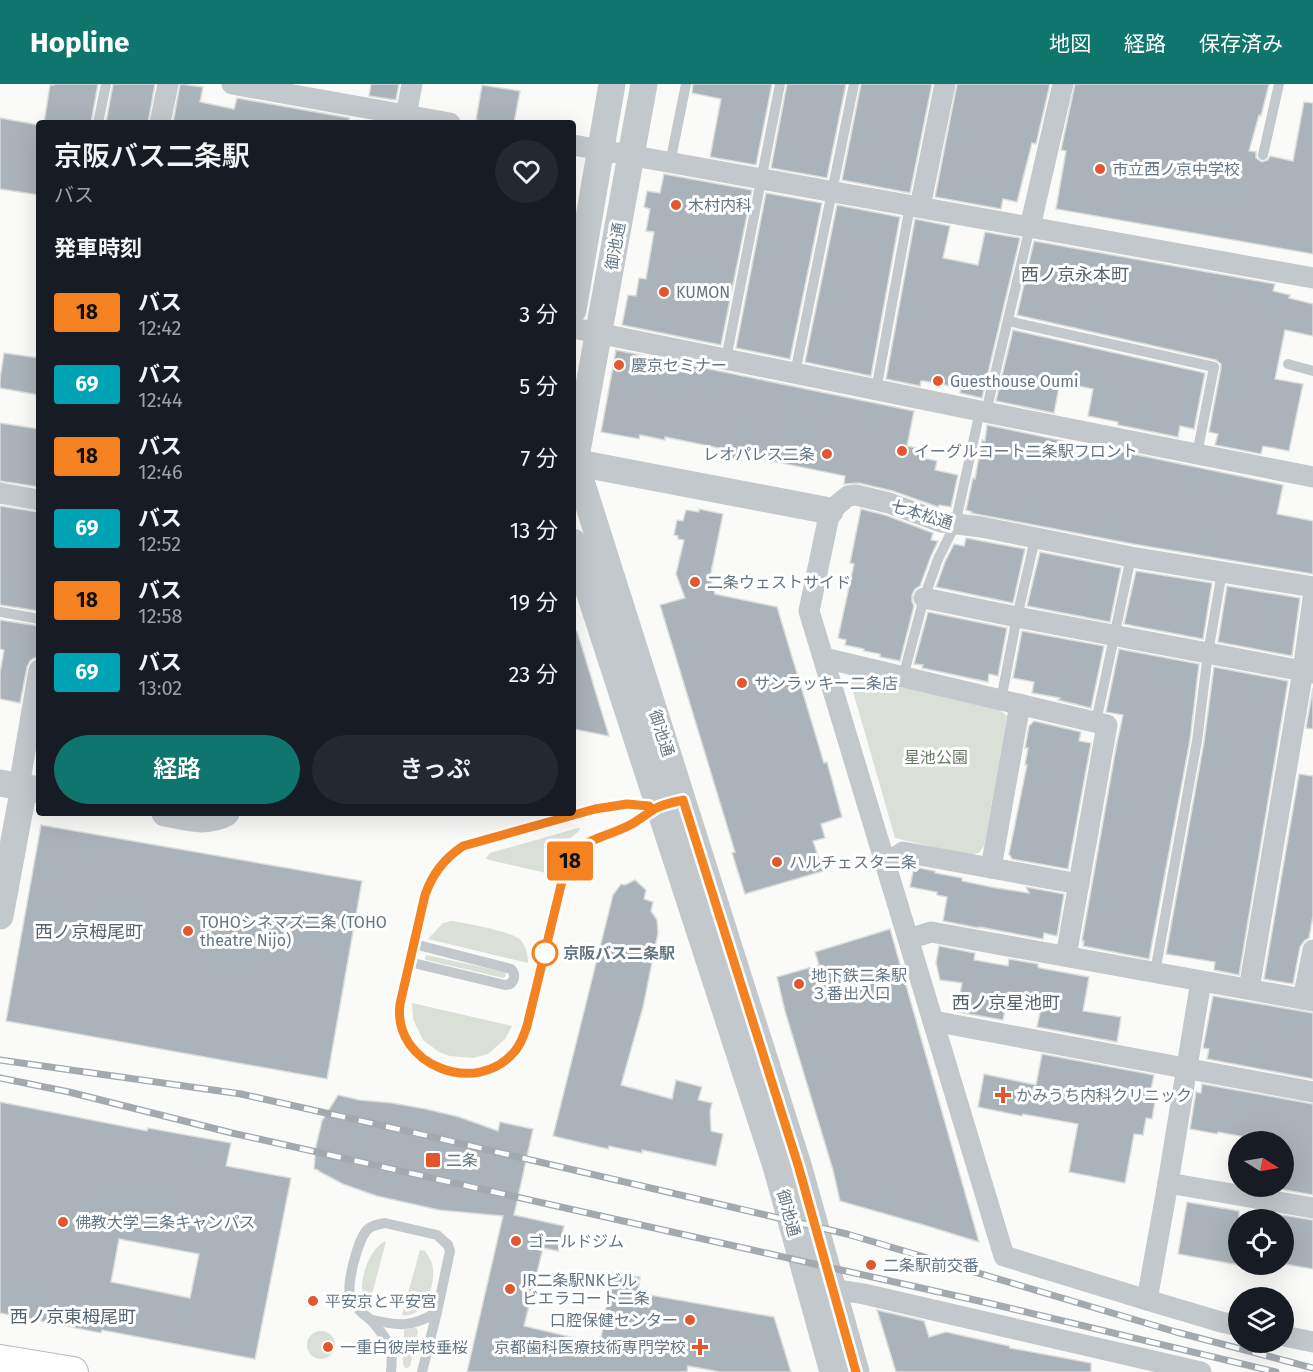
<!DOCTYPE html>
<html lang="ja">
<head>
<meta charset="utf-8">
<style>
  :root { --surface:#171b24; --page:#242831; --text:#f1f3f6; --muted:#9ea1a6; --accent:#0f766e }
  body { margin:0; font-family:"Fira Sans","Noto Sans JP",sans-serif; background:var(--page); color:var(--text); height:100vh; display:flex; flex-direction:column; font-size:22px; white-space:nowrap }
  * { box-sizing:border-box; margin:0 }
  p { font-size:20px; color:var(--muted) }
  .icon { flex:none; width:33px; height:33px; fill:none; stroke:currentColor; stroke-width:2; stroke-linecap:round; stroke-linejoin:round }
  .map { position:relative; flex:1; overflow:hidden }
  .drawer { position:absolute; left:36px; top:36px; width:540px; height:696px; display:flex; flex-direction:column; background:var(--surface); border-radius:6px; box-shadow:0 6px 24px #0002 }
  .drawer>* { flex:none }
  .badge { padding:0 12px; border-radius:4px; font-size:21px; line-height:39px }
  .needle { width:39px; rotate:101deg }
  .tools { position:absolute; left:1228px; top:1047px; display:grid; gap:12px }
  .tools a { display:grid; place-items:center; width:66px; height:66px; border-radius:50%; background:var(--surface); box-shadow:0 6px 24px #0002; font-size:30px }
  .map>.badge { position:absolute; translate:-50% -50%; box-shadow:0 0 0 3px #fff }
  h2 { padding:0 18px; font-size:22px; line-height:54px }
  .round { display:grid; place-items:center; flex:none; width:63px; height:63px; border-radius:32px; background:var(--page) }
  .head { display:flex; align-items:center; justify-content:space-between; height:102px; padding:0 18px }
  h1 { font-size:28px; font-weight:600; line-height:45px }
  .cta { display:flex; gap:12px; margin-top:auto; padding:12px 18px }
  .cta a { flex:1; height:69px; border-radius:36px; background:var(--accent); color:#fff; font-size:24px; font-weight:600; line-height:69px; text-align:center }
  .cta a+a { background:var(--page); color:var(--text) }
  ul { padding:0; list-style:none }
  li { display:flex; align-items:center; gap:18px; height:72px; padding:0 18px }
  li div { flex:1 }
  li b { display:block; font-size:22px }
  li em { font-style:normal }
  li .badge { min-width:66px; font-weight:700; text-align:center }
  header { display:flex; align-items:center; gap:36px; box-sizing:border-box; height:84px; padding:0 30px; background:var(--accent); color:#fff }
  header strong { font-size:28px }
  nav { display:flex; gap:33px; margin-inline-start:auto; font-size:21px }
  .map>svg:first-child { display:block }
  .green { fill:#dadfd7 }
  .building { fill:#aab3b9; stroke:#dcdcda; stroke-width:1.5; fill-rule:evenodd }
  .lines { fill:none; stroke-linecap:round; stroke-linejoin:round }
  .secondary-casing { stroke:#b3babf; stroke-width:32 }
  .service { stroke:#c3c8cc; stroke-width:10 }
  .minor { stroke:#c3c8cc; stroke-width:21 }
  .tertiary { stroke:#c3c8cc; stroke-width:27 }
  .secondary { stroke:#fff; stroke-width:30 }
  .rail-casing { stroke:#a2aab0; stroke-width:7 }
  .rail { stroke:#fff; stroke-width:4.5; stroke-dasharray:14; stroke-linecap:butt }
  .line-casing { stroke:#fff; stroke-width:14 }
  .line { stroke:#f58220; stroke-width:9 }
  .poi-dot { fill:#e4572e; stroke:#fff; stroke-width:2 }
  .stop-dot { fill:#fff; stroke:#f58220; stroke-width:3 }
  .labels { text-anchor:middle; stroke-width:6; stroke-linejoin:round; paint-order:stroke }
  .poi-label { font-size:16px; fill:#657683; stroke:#fff; text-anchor:start }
  .street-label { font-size:16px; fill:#657683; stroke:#fff }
  .park-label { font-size:16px; fill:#687a64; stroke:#fff }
  .stop-label { font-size:16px; font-weight:bold; fill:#657683; stroke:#fff; text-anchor:start }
  .neighbourhood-label { font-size:18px; fill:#57646e; stroke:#fff }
</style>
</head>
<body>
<header>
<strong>Hopline</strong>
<nav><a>地図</a><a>経路</a><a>保存済み</a></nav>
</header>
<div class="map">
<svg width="1313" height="1288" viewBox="0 0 1313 1288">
  <rect width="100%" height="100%" fill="#fafaf8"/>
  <g class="green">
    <polygon points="856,590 997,624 1007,632 984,762 980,768 970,772 895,754 850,597"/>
    <path d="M578 744H580L579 747C560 762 557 766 550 790L489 776 486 774 490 769Z"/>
    <path d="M452 837C465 839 513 848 521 856 526 863 528 871 528 879L428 855 443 839Z"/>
    <polygon points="426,871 505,888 506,890 505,893 503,894 426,876 425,874"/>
    <polygon points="412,919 512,942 505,955 488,970 473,974 450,972 439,968 423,956 413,935"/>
    <path d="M386 1157 369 1222C366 1216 362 1209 362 1203 362 1188 372 1162 386 1157Z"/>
    <path d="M420 1166 425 1167C429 1172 432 1178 433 1185 435 1202 423 1235 402 1231Z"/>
    <polygon points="413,1244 416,1244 418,1247 410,1282 408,1284 405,1284 403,1281 404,1247 405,1245"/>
    <circle cx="321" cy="1261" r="14"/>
  </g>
  <g class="building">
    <polygon points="54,0 98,0 91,39 44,39 50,1 54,1"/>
    <polygon points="113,0 155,0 148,39 106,39"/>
    <polygon points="180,0 203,3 200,18 234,25 237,14 349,34 349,39 173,39"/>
    <polygon points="371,0 399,0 396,16 369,12"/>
    <polygon points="693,0 772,0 756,81 710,73 721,15 692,9"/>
    <polygon points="787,0 846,0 827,94 771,84"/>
    <polygon points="861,0 932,0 910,109 842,96"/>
    <polygon points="957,0 1050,0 1036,60 1032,59 1017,118 1003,115 1001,125 935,113"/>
    <polygon points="1075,0 1269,0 1261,32 1259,31 1249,67 1256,68 1256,74 1262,78 1268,76 1270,72 1293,77 1304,18 1313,19 1313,170 1056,125 1066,67 1061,66"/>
    <polygon points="482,1 520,7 514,39 493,39 476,36"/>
    <polygon points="0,34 39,41 39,111 0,105"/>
    <polygon points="664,90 752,106 721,261 622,241 628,211 636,212 639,194 646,195 654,148 646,147 650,125 644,123 647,107 660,109"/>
    <polygon points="766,109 822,119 790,275 736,264"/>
    <polygon points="837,121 900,133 871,292 805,278"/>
    <polygon points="915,135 950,142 943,174 978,181 985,148 1020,154 982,314 960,309 961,304 924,297 921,297 920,302 886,295"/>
    <polygon points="1034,157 1275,200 1273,207 1290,211 1289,214 1313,220 1313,252 1285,246 1275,295 1303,300 1289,367 1263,362 1261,370 1215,361 1218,350 1209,348 1221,284 1221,280 1216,276 1017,231"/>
    <polygon points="1013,246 1205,289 1194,345 1180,342 1178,353 1118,341 1118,338 1088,332 1093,305 1060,298 1054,329 996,317"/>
    <polygon points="616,266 914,327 907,362 925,366 924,374 937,377 935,386 958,391 951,423 939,421 938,423 893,407 859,399 844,400 845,392 742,371 741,376 718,371 719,364 665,353 665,356 640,351 639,355 601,348"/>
    <polygon points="4,269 39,274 39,311 0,304 0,295"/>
    <polygon points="0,339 39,345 39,403 0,397"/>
    <polygon points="987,341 1068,358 1067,368 1111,374 1113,366 1283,401 1277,430 1313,437 1313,490 1133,460 971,429 972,428 966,426 973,394 975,395 982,356 985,357"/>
    <polygon points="0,422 39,428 39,527 0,521"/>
    <polygon points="699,425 723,430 710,493 715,510 777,523 824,679 827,678 842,733 821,740 825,754 813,757 823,787 745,810 732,769 735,768 660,521 685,514 676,490 684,456 678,455 678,452 674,451 677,436 683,437 686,426 699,428"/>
    <polygon points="861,425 885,431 933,449 931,456 938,457 931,472 920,502 915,505 912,511 912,517 914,522 900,577 880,573 880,570 864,567 864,565 845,561 846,556 838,554 854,480 850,479"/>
    <polygon points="966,454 1025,465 1013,519 936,503 945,478 954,460 964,462"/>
    <polygon points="1040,468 1121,484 1110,538 1027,522"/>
    <polygon points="1136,487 1212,499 1203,555 1124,540"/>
    <polygon points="1227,502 1300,514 1292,572 1218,558"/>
    <polygon points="928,528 1007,544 998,592 989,590 988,598 922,584 923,581 914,580"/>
    <polygon points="0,536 39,542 39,574 34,574 30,577 27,583 20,619 0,615 0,589 4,566 0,565"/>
    <polygon points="577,547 609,652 573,645 573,548"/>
    <polygon points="1022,547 1104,562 1091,624 1058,616 1060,614 1032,609 1034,598 1013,594"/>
    <polygon points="1119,565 1199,580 1190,656 1149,875 1083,862 1084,857 1082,857 1116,664 1123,631 1106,628"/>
    <polygon points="1214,583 1288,597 1239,891 1214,886 1215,878 1166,870 1204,658"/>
    <polygon points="1313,604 1313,645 1306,644"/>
    <polygon points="1034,637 1081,648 1079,657 1091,659 1068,785 1012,775 1009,770 1027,681 1025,681 1028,664 1025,664 1029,642"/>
    <polygon points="1299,690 1313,692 1313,832 1309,854 1304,857 1300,863 1293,900 1264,895"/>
    <polygon points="41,741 362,797 327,995 6,937"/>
    <polygon points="914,783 935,787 935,789 962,794 962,797 996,804 1029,809 1026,803 1064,810 1057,852 1044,849 1043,855 979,843 979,844 943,837 947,813 937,811 937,808 910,803"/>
    <polygon points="635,796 646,806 644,815 653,818 651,827 657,836 658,849 643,923 621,1001 672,1015 676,996 702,1003 698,1016 712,1019 710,1027 711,1047 723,1050 716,1082 642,1066 642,1069 609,1062 608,1065 553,1052 613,811 621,800 625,801"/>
    <polygon points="890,845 971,1130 979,1158 924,1141 840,1117 833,1086 785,927 777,893 819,881 815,868"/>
    <polygon points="939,862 975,869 974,876 1008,882 1009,875 1038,880 1038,883 1040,884 1089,893 1083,927 1121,933 1117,958 1037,943 1043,914 1009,908 1003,936 957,928 962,899 940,896 936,879"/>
    <polygon points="1213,912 1313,929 1313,995 1207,975 1209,965 1203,964"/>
    <polygon points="1042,970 1154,991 1150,1010 1156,1011 1152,1035 1146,1034 1143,1051 1134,1050 1125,1099 1069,1088 1078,1040 1023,1030 1022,1032 978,1023 984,990 1036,1001"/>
    <polygon points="1202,1000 1313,1020 1313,1111 1268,1103 1284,1102 1284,1058 1272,1058 1218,1048 1217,1050 1190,1045 1196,1008 1201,1009"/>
    <polygon points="338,1011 359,1016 392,1019 426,1025 459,1033 498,1047 500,1038 533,1045 514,1131 564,1142 558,1167 543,1164 524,1242 600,1260 612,1188 640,1193 638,1209 774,1233 791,1288 720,1288 688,1282 687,1288 467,1288 503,1132 439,1126 377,1112 343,1100 320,1088 318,1086 314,1085 316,1062 322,1037"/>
    <path d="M0 1018 147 1047 148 1044 231 1059 226 1082 291 1094 255 1275 102 1246 101 1249 0 1229ZM119 1155 199 1170 190 1214 111 1198Z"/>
    <polygon points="1187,1118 1239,1127 1239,1181 1178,1170"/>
    <polygon points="1264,1128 1313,1136 1313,1185 1284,1180 1284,1136 1263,1136"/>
    <polygon points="877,1226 924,1237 929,1253 946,1248 1009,1262 1010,1264 1091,1279 1091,1288 896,1288"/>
  </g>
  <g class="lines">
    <g class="secondary-casing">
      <polyline id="secondary" points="0,1276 73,1288"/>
    </g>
    <g class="service">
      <polyline points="98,39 106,0"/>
      <polyline points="1263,71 1279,0"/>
      <polyline points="670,79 686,0"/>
      <polyline points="1008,237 1214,283 1197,370"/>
      <polyline points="726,275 780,0"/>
      <polyline points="1288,280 1313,287"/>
      <polyline points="795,289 854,0"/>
      <polyline points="876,306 910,122"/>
      <polyline points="986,328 1030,143"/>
      <polyline points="0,528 39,535"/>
      <polyline points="903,593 924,514 938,475 955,441 980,327"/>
      <polyline points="1001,616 1017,533 1035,455"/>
      <polyline points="1096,638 1131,473"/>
      <path d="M627 720 658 723C649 729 640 736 631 741 597 757 574 754 563 797L527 942C524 951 521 960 515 967 477 1014 392 981 400 920L425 811C433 789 444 775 463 762L595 725Z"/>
      <path d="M409 878 505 901C514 901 517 891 511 885L414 860"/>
      <polyline points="1155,888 1197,657 1208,569 1222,488"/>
      <path d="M369 1235C397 1242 412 1244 437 1228"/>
      <path d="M391 1288C393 1271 391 1259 379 1246 376 1242 373 1238 370 1235 362 1230 356 1224 351 1215 345 1203 358 1154 368 1145 373 1141 379 1140 385 1139L437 1151 448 1161 450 1167 437 1228 422 1288"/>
    </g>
    <g class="minor">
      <polyline points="232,0 450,39"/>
      <polyline points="406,31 412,0"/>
      <polyline points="160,39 168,0"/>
      <polyline points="573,61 1313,194"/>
      <polyline points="920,123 945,0"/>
      <polyline points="1030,143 1063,0"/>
      <polyline points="573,244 980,327 1313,393"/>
      <polyline points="0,409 39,416"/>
      <polyline points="924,514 1017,533 1313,589"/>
      <polyline points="824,574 1107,641 1066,872"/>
      <polyline points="19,702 39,586"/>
      <polyline points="886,779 903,768 1079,800"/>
      <polyline points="991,784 1020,620"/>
      <polyline points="909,855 931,848 1313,917"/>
      <polyline points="1249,905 1303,587 1313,515"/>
      <polyline points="1303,915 1313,866"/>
      <polyline points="933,937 1313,1008"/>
      <polyline points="1168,1099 1313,1124"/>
      <polyline points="833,1205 864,1210 1201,1288"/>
      <polyline points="1147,1216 1168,1099 1201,897"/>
      <polyline points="1239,1242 1221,1238 1147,1216 1004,1172 809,527 830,427 848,412 856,411 889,419 941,438 981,443 1131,473 1313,503"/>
      <polyline points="1284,1252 1313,1258"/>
    </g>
    <g class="tertiary">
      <polyline points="644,0 575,378 798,1081 856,1288"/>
      <polyline points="573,226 612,0"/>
      <polyline points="573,378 830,427"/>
      <polyline points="573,458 776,1082 833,1288"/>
      <polyline points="0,699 39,706"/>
      <path d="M165 729C187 733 206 740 226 729"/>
      <polyline points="0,832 24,703"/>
    </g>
    <use href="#secondary" class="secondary"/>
    <g class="rail-casing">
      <g id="rail">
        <polyline points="0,976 241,1010 433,1053 847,1150 1176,1248 1313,1284"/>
        <polyline points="0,994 69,1008 232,1049 988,1219 1276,1288"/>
      </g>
    </g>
    <use href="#rail" class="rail"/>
  </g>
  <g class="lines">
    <g class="line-casing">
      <path id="line" d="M649 722 627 720 595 725 463 762C444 775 433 789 425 811L400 920C392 981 477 1014 515 967 521 960 524 951 527 942L562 797C575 751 598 758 632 740 640 735 648 729 656 724 664 720 675 718 683 716L798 1081 856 1288"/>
    </g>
    <use href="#line" class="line"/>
  </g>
  <g class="poi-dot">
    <circle cx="1100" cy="85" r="6"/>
    <circle cx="676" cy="121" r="6"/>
    <circle cx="664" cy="208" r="6"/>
    <circle cx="619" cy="281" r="6"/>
    <circle cx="938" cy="297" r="6"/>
    <circle cx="902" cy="367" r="6"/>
    <circle cx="827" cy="370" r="6"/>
    <circle cx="695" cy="498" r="6"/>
    <circle cx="742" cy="599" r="6"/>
    <circle cx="777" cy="778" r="6"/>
    <circle cx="188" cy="847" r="6"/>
    <circle cx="799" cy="900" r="6"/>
    <path d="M1000 1002h6v6h6v6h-6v6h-6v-6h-6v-6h6z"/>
    <rect x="425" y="1068" width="16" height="16" rx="3"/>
    <circle cx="63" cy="1138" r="6"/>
    <circle cx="516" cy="1157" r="6"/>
    <circle cx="871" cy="1181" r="6"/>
    <circle cx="510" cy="1205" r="6"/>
    <circle cx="313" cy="1217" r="6"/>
    <circle cx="690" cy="1236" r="6"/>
    <circle cx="328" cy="1263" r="6"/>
    <path d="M697 1254h6v6h6v6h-6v6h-6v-6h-6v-6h6z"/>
  </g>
  <circle class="stop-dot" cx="545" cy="869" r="12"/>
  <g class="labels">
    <g class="poi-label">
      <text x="1112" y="91">市立西ノ京中学校</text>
      <text x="688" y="127">木村内科</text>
      <text x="676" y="214">KUMON</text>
      <text x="631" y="287">慶京セミナー</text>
      <text x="950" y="303">Guesthouse Oumi</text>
      <text x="914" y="373">イーグルコート二条駅フロント</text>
      <text x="815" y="376" text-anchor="end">レオパレス二条</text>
      <text x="707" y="504">二条ウェストサイド</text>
      <text x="754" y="605">サンラッキー二条店</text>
      <text x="789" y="784">ハルチェスタ二条</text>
      <text x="200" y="844">TOHOシネマズ二条 (TOHO<tspan x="200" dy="18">theatre Nijo)</tspan></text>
      <text x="811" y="897">地下鉄二条駅<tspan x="811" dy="18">３番出入口</tspan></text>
      <text x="1016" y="1017">かみうち内科クリニック</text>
      <text x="446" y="1082">二条</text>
      <text x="75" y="1144">佛教大学 二条キャンパス</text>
      <text x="528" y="1163">ゴールドジム</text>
      <text x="883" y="1187">二条駅前交番</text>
      <text x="522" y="1202">JR二条駅NKビル<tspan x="522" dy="18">ビエラコート二条</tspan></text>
      <text x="325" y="1223">平安京と平安宮</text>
      <text x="678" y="1242" text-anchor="end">口腔保健センター</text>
      <text x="340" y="1269">一重白彼岸枝垂桜</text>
      <text x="686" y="1269" text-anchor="end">京都歯科医療技術専門学校</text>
    </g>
    <g class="street-label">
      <text transform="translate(615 162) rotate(-80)" y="6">御池通</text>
      <text transform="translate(922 430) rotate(17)" y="6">七本松通</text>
      <text transform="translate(662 649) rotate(72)" y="6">御池通</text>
      <text transform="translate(789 1129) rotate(75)" y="6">御池通</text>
    </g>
    <g class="park-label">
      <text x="936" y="679">星池公園</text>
    </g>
    <g class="stop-label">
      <text x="563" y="875">京阪バス二条駅</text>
    </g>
    <g class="neighbourhood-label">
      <text x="1075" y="197">西ノ京永本町</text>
      <text x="89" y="854">西ノ京栂尾町</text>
      <text x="1006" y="925">西ノ京星池町</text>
      <text x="73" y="1239">西ノ京東栂尾町</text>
    </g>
  </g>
</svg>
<div class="tools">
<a><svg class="needle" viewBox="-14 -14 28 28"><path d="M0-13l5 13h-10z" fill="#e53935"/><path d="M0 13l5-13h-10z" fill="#9ea1a6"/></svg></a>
<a><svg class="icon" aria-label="locate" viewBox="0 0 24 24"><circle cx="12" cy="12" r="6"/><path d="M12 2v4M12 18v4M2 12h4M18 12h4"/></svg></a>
<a><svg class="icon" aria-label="layers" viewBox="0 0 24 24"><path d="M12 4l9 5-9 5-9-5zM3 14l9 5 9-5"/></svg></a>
</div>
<b class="badge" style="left:570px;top:777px;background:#f58220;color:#111">18</b>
<section class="drawer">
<div class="head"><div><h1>京阪バス二条駅</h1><p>バス</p></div><a class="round"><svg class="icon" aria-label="heart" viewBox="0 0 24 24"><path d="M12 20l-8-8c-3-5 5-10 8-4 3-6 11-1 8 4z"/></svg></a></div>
<h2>発車時刻</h2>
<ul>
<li><span class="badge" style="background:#f58220;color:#111">18</span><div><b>バス</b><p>12:42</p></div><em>3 分</em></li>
<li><span class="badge" style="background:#00a3b4;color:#fff">69</span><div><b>バス</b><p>12:44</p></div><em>5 分</em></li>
<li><span class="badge" style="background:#f58220;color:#111">18</span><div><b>バス</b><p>12:46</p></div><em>7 分</em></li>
<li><span class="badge" style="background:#00a3b4;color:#fff">69</span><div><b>バス</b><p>12:52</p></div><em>13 分</em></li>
<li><span class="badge" style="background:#f58220;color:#111">18</span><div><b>バス</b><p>12:58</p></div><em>19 分</em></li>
<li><span class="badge" style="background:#00a3b4;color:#fff">69</span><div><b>バス</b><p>13:02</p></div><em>23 分</em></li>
</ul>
<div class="cta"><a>経路</a><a>きっぷ</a></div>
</section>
</div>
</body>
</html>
